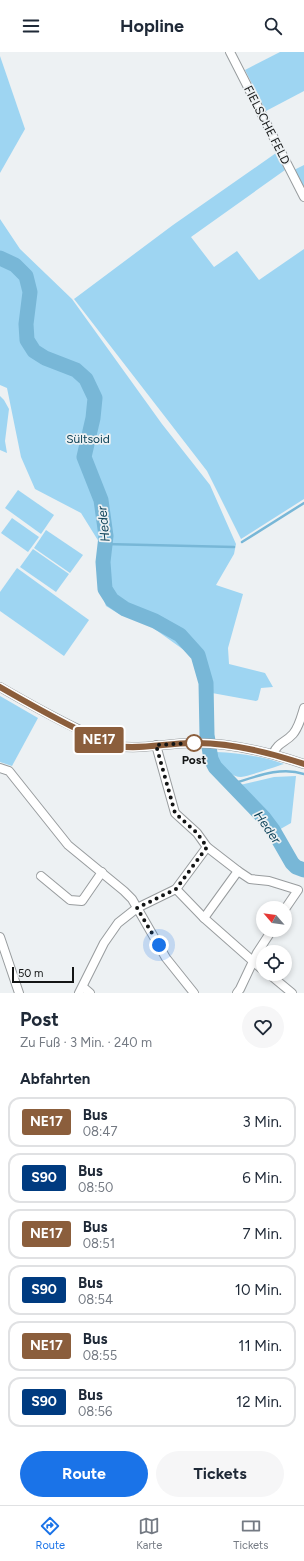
<!DOCTYPE html>
<html lang="de">
<head>
<meta charset="utf-8">
<style>
  :root { --surface:#fff; --page:#f6f6f7; --text:#1f2937; --muted:#747a83; --line:#e0e1e3; --accent:#1a73e8 }
  body { margin:0; font-family:Figtree,sans-serif; background:var(--page); color:var(--text); height:100vh; display:flex; flex-direction:column; font-size:15px; white-space:nowrap }
  * { box-sizing:border-box; margin:0 }
  p { font-size:13px; color:var(--muted) }
  .icon { flex:none; width:22px; height:22px; fill:none; stroke:currentColor; stroke-width:2; stroke-linecap:round; stroke-linejoin:round }
  .map { position:relative; height:941px; overflow:hidden }
  .panel { display:flex; flex-direction:column; background:var(--surface); flex:1 }
  .panel>* { flex:none }
  .badge { padding:0 8px; border-radius:3px; font-size:14px; line-height:26px }
  .needle { width:26px; rotate:298deg }
  .buttons { position:absolute; left:256px; top:849px; display:grid; gap:8px }
  .buttons a { display:grid; place-items:center; width:36px; height:36px; border-radius:50%; background:var(--surface); box-shadow:0 2px 6px #0003; font-size:20px }
  .scale { position:absolute; left:12px; bottom:10px; width:62px; box-sizing:border-box; padding-left:4px; border:2px solid #131515; border-top:0; font-size:11px; line-height:14px; white-space:nowrap; color:#131515; -webkit-text-stroke:3px #edf1f3; paint-order:stroke }
  .you { position:absolute; width:20px; height:20px; margin:-10px; border:3px solid #fff; border-radius:50%; background:#1a73e8; box-shadow:0 0 0 6px #1a73e833 }
  .map>.badge { position:absolute; translate:-50% -50%; box-shadow:0 0 0 2px #fff }
  h2 { padding:0 20px; font-size:15px; line-height:36px }
  .round { display:grid; place-items:center; flex:none; width:42px; height:42px; border-radius:21px; background:var(--page) }
  .headline { display:flex; align-items:center; justify-content:space-between; height:68px; padding:0 20px }
  h1 { font-size:19px; font-weight:700; line-height:30px }
  .primary-button { display:flex; gap:8px; margin-top:auto; padding:8px 20px }
  .primary-button a { flex:1; height:46px; border-radius:24px; background:var(--accent); color:#fff; font-size:16px; font-weight:700; line-height:46px; text-align:center }
  .primary-button a+a { background:var(--page); color:var(--text) }
  ul { padding:0; list-style:none }
  li { display:flex; align-items:center; gap:12px; height:50px; margin:0 8px 6px; padding:0 12px; border:2px solid var(--line); border-radius:12px }
  li div { flex:1 }
  li b { display:block; font-size:15px }
  li em { font-style:normal }
  li .badge { min-width:44px; font-weight:700; text-align:center }
  header { display:flex; justify-content:space-between; align-items:center; height:52px; padding:0 20px; background:var(--surface); font-size:18px; font-weight:700 }
  .dock { display:flex; justify-content:space-around; align-items:center; height:56px; border-top:1px solid var(--line); background:var(--surface); font-size:11px; color:var(--muted) }
  .dock a { display:grid; justify-items:center; gap:2px }
  .dock .active { color:var(--accent) }
  .map>svg:first-child { display:block }
  .green { fill:#9ed5f2 }
  .lines { fill:none; stroke-linecap:round; stroke-linejoin:round }
  .stream { stroke:#78b7d7; stroke-width:2.5 }
  .river { stroke:#78b7d7; stroke-width:15 }
  .minor-casing { stroke:#989c9e; stroke-width:10 }
  .minor { stroke:#fff; stroke-width:8 }
  .line-casing { stroke:#fff; stroke-width:9 }
  .line { stroke:#8b5e3c; stroke-width:6 }
  .walk { stroke:#131515; stroke-width:4; stroke-dasharray:0 7.2 }
  .stop-dot { fill:#fff; stroke:#8b5e3c; stroke-width:2 }
  .labels { text-anchor:middle; stroke-width:3.5; stroke-linejoin:round; paint-order:stroke }
  .street-label { font-size:12px; fill:#131515; stroke:#edf1f3 }
  .park-label { font-size:12px; fill:#043c52; stroke:#edf1f3 }
  .stop-label { font-size:12px; font-weight:bold; fill:#131515; stroke:#edf1f3 }
  .water-label { font-size:13px; font-style:italic; fill:#093f56; stroke:#edf1f3 }
</style>
</head>
<body>
<header><svg class="icon" aria-label="menu" viewBox="0 0 24 24"><path d="M4 6h16M4 12h16M4 18h16"/></svg>Hopline<svg class="icon" aria-label="search" viewBox="0 0 24 24"><circle cx="10" cy="10" r="6"/><path d="M15 15l6 6"/></svg></header>
<div class="map">
<svg width="304" height="941" viewBox="0 0 304 941">
  <rect width="100%" height="100%" fill="#edf1f3"/>
  <g class="green">
    <polygon points="280,0 304,0 304,39 266,59 245,18"/>
    <polygon points="0,4 25,77 0,121"/>
    <polygon points="276,101 285,118 191,185 214,215 237,199 259,228 304,197 304,447 241,487 207,419 74,247 173,173"/>
    <polygon points="304,113 304,138 294,118"/>
    <polygon points="0,167 20,197 72,247 162,372 210,433 236,492 234,502 216,533 243,542 228,596 229,612 265,621 273,635 261,636 258,648 256,649 212,641 213,630 209,619 210,629 204,635 195,606 149,573 119,562 106,554 99,535 99,490 81,461 35,437 21,405 7,336 0,333"/>
    <polygon points="0,344 4,348 9,357 5,389 7,401 0,398"/>
    <polygon points="18,438 54,463 41,482 5,456"/>
    <polygon points="12,466 39,485 28,500 1,481"/>
    <polygon points="46,478 83,503 70,521 34,496"/>
    <polygon points="33,497 69,522 56,540 20,515"/>
    <polygon points="17,516 89,568 64,604 0,559 0,540"/>
    <polygon points="0,644 38,666 12,714 0,710"/>
    <path d="M216 700C239 701 262 704 284 712 274 715 250 724 241 725 229 725 218 711 216 700Z"/>
    <polygon points="296,724 291,771 277,779 267,763 244,740 240,733 274,725"/>
  </g>
  <g class="lines">
    <g class="stream">
      <polyline points="242,490 304,451"/>
      <polyline points="105,492 234,495"/>
      <path d="M232 732C255 725 280 714 304 722"/>
    </g>
    <polyline class="river" points="0,206 15,213 26,224 30,240 26,272 27,288 34,299 45,306 76,318 86,327 95,346 93,366 84,405 101,448 106,484 103,510 105,537 112,548 125,557 155,569 180,583 198,603 206,631 207,683 211,707 215,715 264,766 273,778 292,811 296,815 304,818"/>
    <g class="minor-casing">
      <g id="minor">
        <polyline points="230,0 304,145"/>
        <path d="M0 635C26 650 53 665 80 678 91 684 103 692 116 694 141 698 167 691 192 691 230 690 268 700 304 712"/>
        <polyline points="156,693 175,761 197,781 207,795 238,819 250,827 269,829 298,838 285,857"/>
        <path d="M273 702C278 690 285 691 293 682 299 675 301 666 304 656"/>
        <polyline points="0,716 9,719 68,793 124,839 132,847 166,906 194,941"/>
        <polyline points="41,824 70,848 82,849 102,820"/>
        <polyline points="176,837 204,866 263,918"/>
        <polyline points="204,866 238,819"/>
        <polyline points="0,885 19,941"/>
        <polyline points="269,922 292,941"/>
        <polyline points="83,935 90,941"/>
        <polyline points="79,941 104,891 118,871 137,856 176,837 207,795"/>
        <polyline points="237,941 240,937 257,901 272,878"/>
      </g>
    </g>
    <use href="#minor" class="minor"/>
  </g>
  <g class="lines">
    <g class="line-casing">
      <path id="line" d="M0 635C26 650 51 664 77 677 89 683 103 692 116 694 141 698 167 691 192 691 230 690 268 700 304 712"/>
    </g>
    <use href="#line" class="line"/>
    <polyline class="walk" points="159,893 137,856 176,837 207,795 197,781 175,761 156,693 194,691"/>
  </g>
  <circle class="stop-dot" cx="194" cy="691" r="8"/>
  <g class="labels">
    <g class="street-label">
      <text transform="translate(267 73) rotate(63)" y="4">FIELSCHE FELD</text>
    </g>
    <g class="park-label">
      <text x="88" y="391">Sültsoid</text>
    </g>
    <g class="stop-label">
      <text x="194" y="712">Post</text>
    </g>
    <g class="water-label">
      <text transform="translate(103 472) rotate(-96)" y="5">Heder</text>
      <text transform="translate(268 775) rotate(55)" y="5">Heder</text>
    </g>
  </g>
</svg>
<div class="buttons">
<a><svg class="needle" viewBox="-14 -14 28 28"><path d="M0-13l5 13h-10z" fill="#e53935"/><path d="M0 13l5-13h-10z" fill="#747a83"/></svg></a>
<a><svg class="icon" aria-label="locate" viewBox="0 0 24 24"><circle cx="12" cy="12" r="6"/><path d="M12 2v4M12 18v4M2 12h4M18 12h4"/></svg></a>
</div>
<div class="scale">50 m</div>
<div class="you" style="left:159px;top:893px"></div>
<b class="badge" style="left:99px;top:688px;background:#8b5e3c;color:#fff">NE17</b>
</div>
<section class="panel">
<div class="headline"><div><h1>Post</h1><p>Zu Fuß · 3 Min. · 240 m</p></div><a class="round"><svg class="icon" aria-label="heart" viewBox="0 0 24 24"><path d="M12 20l-8-8c-3-5 5-10 8-4 3-6 11-1 8 4z"/></svg></a></div>
<h2>Abfahrten</h2>
<ul>
<li><span class="badge" style="background:#8b5e3c;color:#fff">NE17</span><div><b>Bus</b><p>08:47</p></div><em>3 Min.</em></li>
<li><span class="badge" style="background:#003b80;color:#fff">S90</span><div><b>Bus</b><p>08:50</p></div><em>6 Min.</em></li>
<li><span class="badge" style="background:#8b5e3c;color:#fff">NE17</span><div><b>Bus</b><p>08:51</p></div><em>7 Min.</em></li>
<li><span class="badge" style="background:#003b80;color:#fff">S90</span><div><b>Bus</b><p>08:54</p></div><em>10 Min.</em></li>
<li><span class="badge" style="background:#8b5e3c;color:#fff">NE17</span><div><b>Bus</b><p>08:55</p></div><em>11 Min.</em></li>
<li><span class="badge" style="background:#003b80;color:#fff">S90</span><div><b>Bus</b><p>08:56</p></div><em>12 Min.</em></li>
</ul>
<div class="primary-button"><a>Route</a><a>Tickets</a></div>
</section>
<nav class="dock">
<a class="active"><svg class="icon" aria-label="directions" viewBox="0 0 24 24"><path d="M12 3l9 9-9 9-9-9zM9 14v-3h6M13 9l2 2-2 2"/></svg>Route</a>
<a><svg class="icon" aria-label="map" viewBox="0 0 24 24"><path d="M3 6l6-2 6 2 6-2v14l-6 2-6-2-6 2zM9 4v14M15 6v14"/></svg>Karte</a>
<a><svg class="icon" aria-label="tickets" viewBox="0 0 24 24"><path d="M3 7h18v10H3zM15 7v10"/></svg>Tickets</a>
</nav>
</body>
</html>
